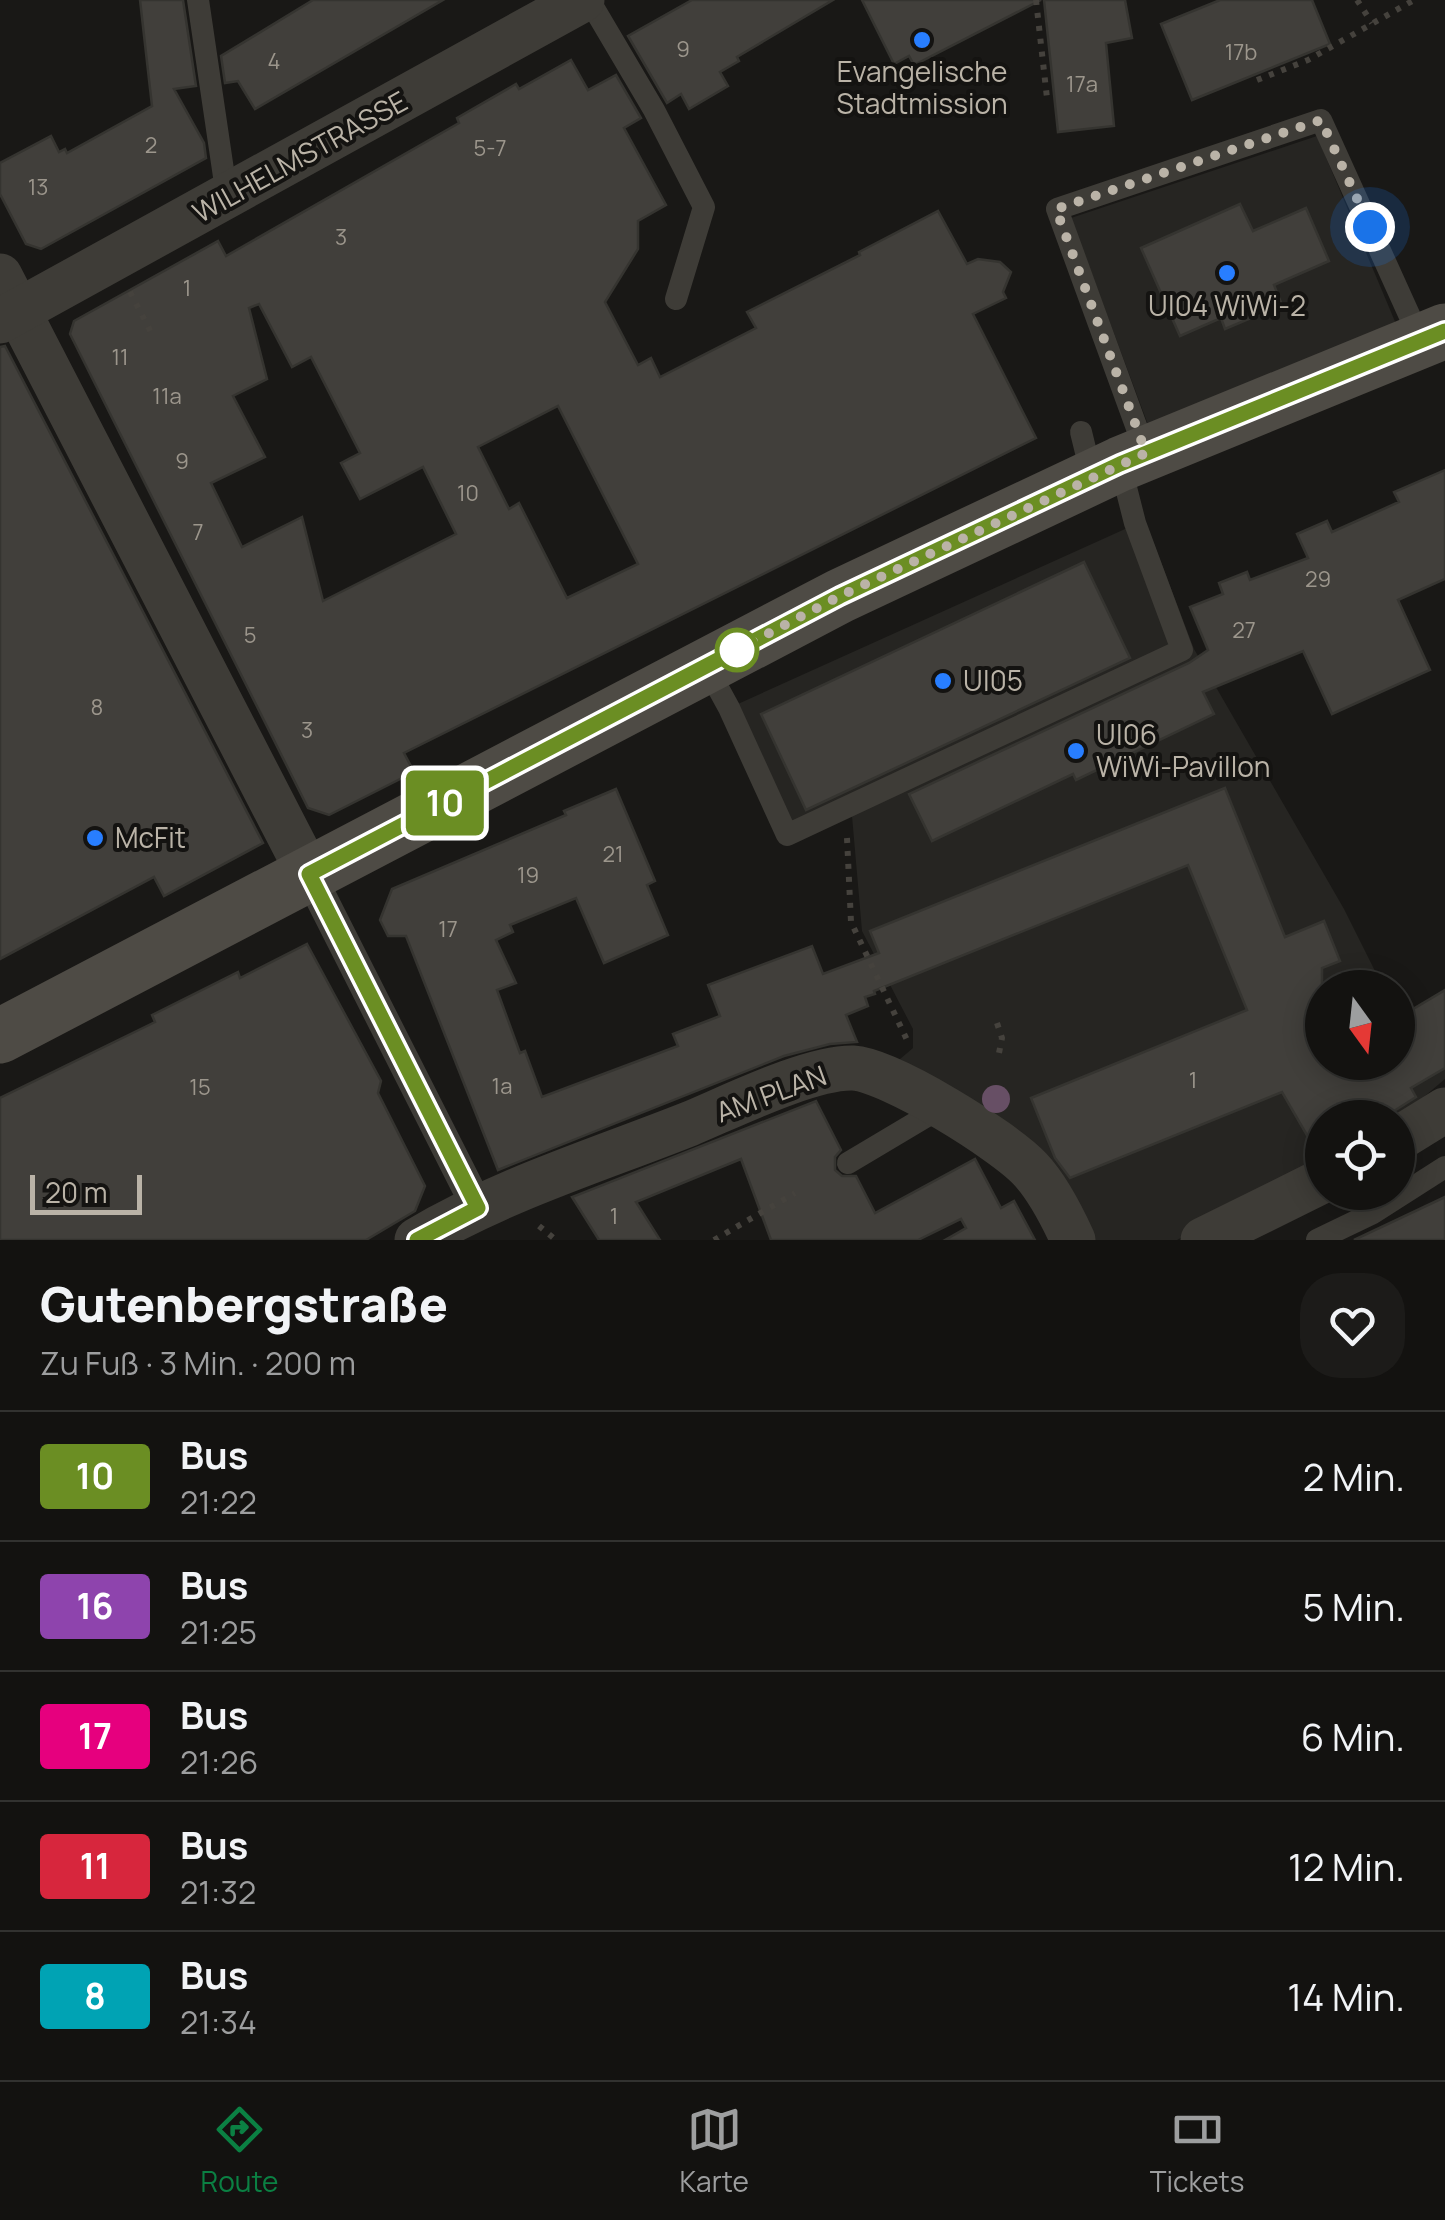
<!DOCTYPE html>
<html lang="de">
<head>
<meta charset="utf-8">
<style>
  :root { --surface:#131210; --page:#1c1b19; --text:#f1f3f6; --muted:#9d9e9f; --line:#323230; --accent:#0b8043 }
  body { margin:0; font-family:Manrope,sans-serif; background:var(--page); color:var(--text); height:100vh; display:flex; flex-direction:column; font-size:38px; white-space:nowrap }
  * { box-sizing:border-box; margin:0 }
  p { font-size:32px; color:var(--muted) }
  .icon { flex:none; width:55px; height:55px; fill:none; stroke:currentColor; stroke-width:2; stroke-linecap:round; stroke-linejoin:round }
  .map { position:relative; height:1240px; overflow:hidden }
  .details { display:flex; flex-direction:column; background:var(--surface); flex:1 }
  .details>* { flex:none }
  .badge { padding:0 20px; border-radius:8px; font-size:35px; line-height:65px }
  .needle { width:65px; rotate:165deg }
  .controls { position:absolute; left:1305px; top:970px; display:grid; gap:20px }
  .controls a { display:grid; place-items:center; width:110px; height:110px; border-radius:50%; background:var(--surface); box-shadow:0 5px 25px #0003,0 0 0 2px var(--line); font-size:50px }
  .scale { position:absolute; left:30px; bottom:25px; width:112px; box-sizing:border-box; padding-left:10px; border:5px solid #bab3a7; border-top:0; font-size:28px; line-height:35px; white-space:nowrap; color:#bab3a7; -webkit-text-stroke:8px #141311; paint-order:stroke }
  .you { position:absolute; width:50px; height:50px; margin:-25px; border:8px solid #fff; border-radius:50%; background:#1a73e8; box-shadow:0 0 0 15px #1a73e833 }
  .map>.badge { position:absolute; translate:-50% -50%; box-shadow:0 0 0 5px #fff }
  .round { display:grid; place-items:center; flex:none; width:105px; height:105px; border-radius:40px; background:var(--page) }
  .head { display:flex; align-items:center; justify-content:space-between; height:170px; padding:0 40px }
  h1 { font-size:48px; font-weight:800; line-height:75px }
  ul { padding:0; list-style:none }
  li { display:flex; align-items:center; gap:30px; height:130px; padding:0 40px; border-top:2px solid var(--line) }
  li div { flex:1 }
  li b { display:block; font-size:38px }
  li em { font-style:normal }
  li .badge { min-width:110px; font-weight:700; text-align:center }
  .dock { display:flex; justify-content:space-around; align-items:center; height:140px; border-top:2px solid var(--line); background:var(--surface); font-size:28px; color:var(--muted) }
  .dock a { display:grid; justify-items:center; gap:5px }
  .dock .active { color:var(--accent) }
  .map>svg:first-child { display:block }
  .built { fill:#262522 }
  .building { fill:#413f3b; stroke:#353430; stroke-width:2.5; fill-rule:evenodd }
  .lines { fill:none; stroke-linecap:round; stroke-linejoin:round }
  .path { stroke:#45423d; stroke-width:6; stroke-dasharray:5 8; stroke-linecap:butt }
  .service { stroke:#3e3c37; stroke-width:22 }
  .pedestrian { stroke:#3e3c37; stroke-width:32 }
  .minor { stroke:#3e3c37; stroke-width:45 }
  .secondary { stroke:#4e4b45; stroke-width:55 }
  .tree { fill:#674f65 }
  .line-casing { stroke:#fff; stroke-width:22 }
  .line { stroke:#6b8e23; stroke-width:15 }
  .walk { stroke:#bab3a7; stroke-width:10; stroke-dasharray:0 18 }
  .poi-dot { fill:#287eff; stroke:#141311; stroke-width:4 }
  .stop-dot { fill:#fff; stroke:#6b8e23; stroke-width:5 }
  .labels { text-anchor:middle; stroke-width:8; stroke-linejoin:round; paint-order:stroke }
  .number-label { font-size:22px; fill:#9c968c }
  .poi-label { font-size:28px; fill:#bab3a7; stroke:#141311; text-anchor:start }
  .street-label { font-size:28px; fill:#bab3a7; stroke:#141311 }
</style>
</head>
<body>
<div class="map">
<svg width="1445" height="1240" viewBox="0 0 1445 1240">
  <rect width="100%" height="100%" fill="#191816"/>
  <g class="built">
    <polygon points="1317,136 1399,331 1153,438 1071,218"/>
    <polygon points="1145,520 1194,649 1344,909 1383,987 1322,988 1322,1062 1398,1062 1398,1018 1445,990 1445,1079 1419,1101 1392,1117 1322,1118 1322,1159 1177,1240 1076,1240 1051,1190 886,1071 913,1048 913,1029 862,931 852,816 786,845 729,708"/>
  </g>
  <g class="building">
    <polygon points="140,0 183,0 196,86 174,89 204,143 206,158 41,249 26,244 0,194 0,163 51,136 59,152 65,149 67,153 152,106"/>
    <polygon points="313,0 443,0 255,109 238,81 225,83 221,56"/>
    <polygon points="692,0 833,0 737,57 739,61 720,72 728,86 689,109 681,94 667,103 628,36"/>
    <polygon points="862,0 1041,0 914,65 909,56 894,64"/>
    <polygon points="1044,0 1125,0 1132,38 1106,43 1114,126 1058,132"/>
    <polygon points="1220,0 1312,0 1330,44 1192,100 1161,24"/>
    <path d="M571 60 588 90 616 75 641 118 624 128 666 205 638 221V249L605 302 638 365 651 358 660 377 756 328 747 312 860 255 859 252 938 211 967 264 978 259 1000 262 1011 272 1003 292 1006 298 973 314 1036 438 404 753 414 772 329 815 308 808 70 334 74 321 218 241 226 256 459 123 457 118 516 84 519 89ZM259 304 292 367 311 357 360 453 341 463 360 499 423 467 456 534 323 601 302 517 242 547 211 483 265 457 233 396 267 379 249 308ZM558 406 638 564 567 598 519 503 509 509 478 447Z"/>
    <polygon points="1240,204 1253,231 1306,208 1329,261 1274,285 1282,305 1225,329 1221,318 1180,336 1141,248"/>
    <polygon points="5,346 263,843 164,896 154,877 0,959 0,347"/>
    <polygon points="1445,470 1445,579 1398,600 1430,670 1332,714 1303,651 1203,692 1214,714 1076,780 1073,774 932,841 909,794 1189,663 1208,650 1190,607 1223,594 1219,583 1247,572 1250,580 1308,558 1297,534 1327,521 1332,532 1399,502 1394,492"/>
    <polygon points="1084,562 1130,658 806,810 761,714"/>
    <polygon points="1225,788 1285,937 1324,921 1340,961 1322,968 1322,1062 1398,1062 1398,1018 1445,990 1445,1068 1411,1088 1416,1097 1383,1118 1322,1118 1322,1155 1319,1156 1282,1092 1070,1178 1055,1158 1031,1098 1247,1010 1188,865 874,991 875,994 865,997 868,1006 846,1015 857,1042 830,1044 784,1056 498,1170 406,936 388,936 380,920 392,889 566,815 564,811 616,789 655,881 647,885 668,935 604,963 576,898 510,925 513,932 496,940 516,983 497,990 520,1053 525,1051 542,1097 678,1046 673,1034 720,1016 708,985 812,946 823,974 879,953 870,931"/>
    <polygon points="307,944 381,1081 378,1093 425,1186 415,1211 366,1240 0,1240 0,1098 155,1022 152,1015 238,972 240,978"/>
    <polygon points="816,1101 841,1150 835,1157 835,1170 842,1176 856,1176 875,1213 975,1159 1001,1208 1014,1201 1035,1240 945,1240 966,1228 961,1219 918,1240 771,1240 741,1159 636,1202 660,1240 599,1240 572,1197"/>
    <polygon points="1445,1197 1445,1240 1354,1240"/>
  </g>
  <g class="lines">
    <g class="path">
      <polyline points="1036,0 1047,98"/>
      <polyline points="1357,0 1372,23"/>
      <polyline points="1257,80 1308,60 1414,0"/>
      <polyline points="130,292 154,338"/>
      <polyline points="847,838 851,922 908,1042"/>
      <polyline points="997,1023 1002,1038 999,1053"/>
      <polyline points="539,1226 556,1240"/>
      <polyline points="714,1240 795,1193"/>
    </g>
    <g class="service">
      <polyline points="198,0 227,197"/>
      <polyline points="589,0 654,110 704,207 676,299"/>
      <polyline points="1081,432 1092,477"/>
      <polyline points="1146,453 1057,209 1321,120 1421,341"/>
      <polyline points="706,666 729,708 787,835 1182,650 1135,523 1120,464"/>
      <polyline points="848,1163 942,1107"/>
      <polyline points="1317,1240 1373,1213 1445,1167"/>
    </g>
    <polyline class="pedestrian" points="309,874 478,1208"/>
    <g class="minor">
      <polyline points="0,276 309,874"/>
      <polyline points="0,321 582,0"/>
      <polyline points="1398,1139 1445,1110"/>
      <path d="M417 1240C501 1190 598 1160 689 1124 730 1107 810 1067 853 1068 890 1070 1004 1141 1030 1169 1048 1188 1062 1216 1073 1240"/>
      <polyline points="1203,1240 1322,1181"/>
    </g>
    <polyline class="secondary" points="0,1036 840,596 1120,464 1445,331"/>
  </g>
  <circle class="tree" cx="996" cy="1099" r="14"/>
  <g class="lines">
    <g class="line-casing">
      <polyline id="line" points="417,1240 478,1208 309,874 840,596 1120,464 1445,331"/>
    </g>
    <use href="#line" class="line"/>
    <polyline class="walk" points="737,650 840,596 1146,453 1056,209 1321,120 1370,227"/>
  </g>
  <g class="poi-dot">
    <circle cx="922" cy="40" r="10"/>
    <circle cx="1227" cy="273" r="10"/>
    <circle cx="943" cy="681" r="10"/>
    <circle cx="1076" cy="751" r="10"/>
    <circle cx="95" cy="838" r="10"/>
  </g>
  <circle class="stop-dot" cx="737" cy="650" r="20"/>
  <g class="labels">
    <g class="number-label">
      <text x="683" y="57">9</text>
      <text x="1241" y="60">17b</text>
      <text x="274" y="69">4</text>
      <text x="1082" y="92">17a</text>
      <text x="151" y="153">2</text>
      <text x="490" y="156">5-7</text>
      <text x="38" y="195">13</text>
      <text x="341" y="245">3</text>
      <text x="187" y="296">1</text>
      <text x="120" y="365">11</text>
      <text x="167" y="404">11a</text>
      <text x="182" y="469">9</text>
      <text x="468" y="501">10</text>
      <text x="198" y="540">7</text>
      <text x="1318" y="587">29</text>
      <text x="1244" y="638">27</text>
      <text x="250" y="643">5</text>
      <text x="97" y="715">8</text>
      <text x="307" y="738">3</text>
      <text x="613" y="862">21</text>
      <text x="528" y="883">19</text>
      <text x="448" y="937">17</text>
      <text x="1193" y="1088">1</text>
      <text x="502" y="1094">1a</text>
      <text x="200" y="1095">15</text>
      <text x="614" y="1224">1</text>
    </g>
    <g class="poi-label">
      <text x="922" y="82" text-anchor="middle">Evangelische<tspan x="922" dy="32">Stadtmission</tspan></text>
      <text x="1227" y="316" text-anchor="middle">U|04 WiWi-2</text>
      <text x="963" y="691">U|05</text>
      <text x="1096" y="745">U|06<tspan x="1096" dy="32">WiWi-Pavillon</tspan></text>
      <text x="115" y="848">McFit</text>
    </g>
    <g class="street-label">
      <text transform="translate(300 157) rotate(-29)" y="10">WILHELMSTRASSE</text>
      <text transform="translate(771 1094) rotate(-20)" y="10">AM PLAN</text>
    </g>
  </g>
</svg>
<div class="controls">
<a><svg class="needle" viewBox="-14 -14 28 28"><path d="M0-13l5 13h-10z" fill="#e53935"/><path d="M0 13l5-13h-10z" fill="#9d9e9f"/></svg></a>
<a><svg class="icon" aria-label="locate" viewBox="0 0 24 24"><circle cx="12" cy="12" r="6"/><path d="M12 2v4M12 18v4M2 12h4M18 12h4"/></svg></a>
</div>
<div class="scale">20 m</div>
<div class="you" style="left:1370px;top:227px"></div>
<b class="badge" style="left:445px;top:803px;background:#6b8e23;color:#fff">10</b>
</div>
<section class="details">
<div class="head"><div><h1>Gutenbergstraße</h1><p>Zu Fuß · 3 Min. · 200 m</p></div><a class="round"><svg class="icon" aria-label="heart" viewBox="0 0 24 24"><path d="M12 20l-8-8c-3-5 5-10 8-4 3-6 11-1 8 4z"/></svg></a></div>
<ul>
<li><span class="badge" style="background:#6b8e23;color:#fff">10</span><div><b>Bus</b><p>21:22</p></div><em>2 Min.</em></li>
<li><span class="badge" style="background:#8e44ad;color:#fff">16</span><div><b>Bus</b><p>21:25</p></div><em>5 Min.</em></li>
<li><span class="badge" style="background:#e6007e;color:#fff">17</span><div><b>Bus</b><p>21:26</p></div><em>6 Min.</em></li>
<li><span class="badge" style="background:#d7263d;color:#fff">11</span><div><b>Bus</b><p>21:32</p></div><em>12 Min.</em></li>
<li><span class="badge" style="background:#00a3b4;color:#fff">8</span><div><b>Bus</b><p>21:34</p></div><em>14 Min.</em></li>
</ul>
</section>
<nav class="dock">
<a class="active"><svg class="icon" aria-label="directions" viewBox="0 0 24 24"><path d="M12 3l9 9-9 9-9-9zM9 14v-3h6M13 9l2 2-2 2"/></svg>Route</a>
<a><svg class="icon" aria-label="map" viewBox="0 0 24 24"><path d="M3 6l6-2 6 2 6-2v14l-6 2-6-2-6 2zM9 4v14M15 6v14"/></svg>Karte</a>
<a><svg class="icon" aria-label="tickets" viewBox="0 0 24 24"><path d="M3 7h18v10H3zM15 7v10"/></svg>Tickets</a>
</nav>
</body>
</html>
